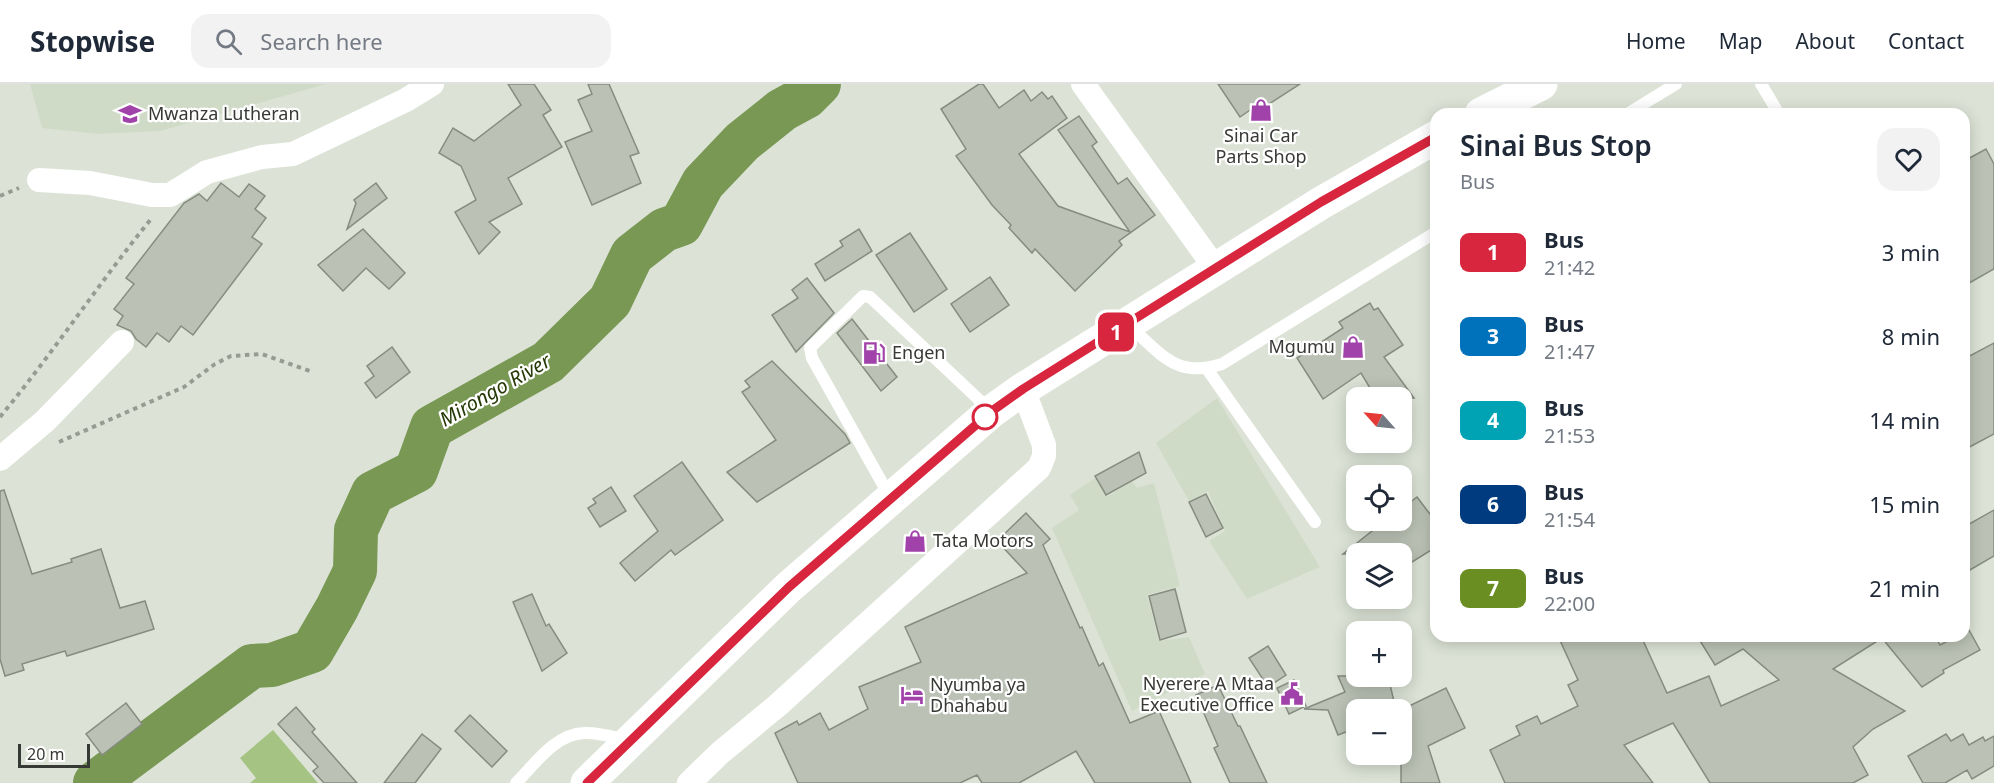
<!DOCTYPE html>
<html lang="en">
<head>
<meta charset="utf-8">
<style>
  :root { --surface:#fff; --page:#f2f2f3; --text:#1f2937; --muted:#747a83; --line:#e0e1e3 }
  body { margin:0; font-family:"Noto Sans",sans-serif; background:var(--page); color:var(--text); height:100vh; display:flex; flex-direction:column; font-size:22px; white-space:nowrap }
  * { box-sizing:border-box; margin:0 }
  p { font-size:20px; color:var(--muted) }
  .icon { flex:none; width:33px; height:33px; fill:none; stroke:currentColor; stroke-width:2; stroke-linecap:round; stroke-linejoin:round }
  .map { position:relative; flex:1; overflow:hidden }
  .sheet { position:absolute; left:1430px; top:24px; width:540px; height:534px; display:flex; flex-direction:column; background:var(--surface); border-radius:18px; box-shadow:0 3px 15px #0003 }
  .sheet>* { flex:none }
  .badge { padding:0 12px; border-radius:9px; font-size:21px; line-height:39px }
  .needle { width:39px; rotate:297deg }
  .controls { position:absolute; left:1346px; top:303px; display:grid; gap:12px }
  .controls a { display:grid; place-items:center; width:66px; height:66px; border-radius:12px; background:var(--surface); box-shadow:0 3px 15px #0003; font-size:30px }
  .scale { position:absolute; left:18px; bottom:15px; width:72px; box-sizing:border-box; padding-left:6px; border:3px solid #373934; border-top:0; font-size:16px; line-height:21px; white-space:nowrap; color:#373934; -webkit-text-stroke:4px #fff; paint-order:stroke }
  .map>.badge { position:absolute; translate:-50% -50%; box-shadow:0 0 0 3px #fff }
  .round { display:grid; place-items:center; flex:none; width:63px; height:63px; border-radius:18px; background:var(--page) }
  .overview { display:flex; align-items:center; justify-content:space-between; height:102px; padding:0 30px }
  h1 { font-size:28px; font-weight:600; line-height:45px }
  ul { padding:0; list-style:none }
  li { display:flex; align-items:center; gap:18px; height:84px; padding:0 30px }
  li div { flex:1 }
  li b { display:block; font-size:22px }
  li em { font-style:normal }
  li .badge { min-width:66px; font-weight:700; text-align:center }
  header { display:flex; align-items:center; gap:36px; box-sizing:border-box; height:84px; padding:0 30px; background:var(--surface); border-bottom:2px solid var(--line) }
  header strong { font-size:28px }
  nav { display:flex; gap:33px; margin-inline-start:auto; font-size:21px }
  .search { width:420px; height:54px; background:var(--page); display:flex; align-items:center; gap:15px; box-sizing:border-box; padding:0 21px; border-radius:18px; color:var(--muted); font-size:22px }
  .map>svg:first-child { display:block }
  .built { fill:#d0dbc7 }
  .green { fill:#a5c484 }
  .lines { fill:none; stroke-linecap:round; stroke-linejoin:round }
  .river { stroke:#789854; stroke-width:44 }
  .building { fill:#bbc2b5; stroke:#868c80; stroke-width:1.5 }
  .path { stroke:#979c93; stroke-width:4; stroke-dasharray:4.5 4.5; stroke-linecap:butt }
  .lane { stroke:#fff; stroke-width:12 }
  .street { stroke:#fff; stroke-width:24 }
  .highway { stroke:#fff; stroke-width:33 }
  .line-casing { stroke:#fff; stroke-width:14 }
  .line { stroke:#d7263d; stroke-width:9 }
  .stop-dot { fill:#fff; stroke:#d7263d; stroke-width:3 }
  .labels { text-anchor:middle; stroke-width:4.5; stroke-linejoin:round; paint-order:stroke }
  .poi-label { font-size:18px; fill:#373934; stroke:#fff; text-anchor:start }
  .water-label { font-size:20px; font-style:italic; fill:#253905; stroke:#fff }
</style>
</head>
<body>
<header>
<strong>Stopwise</strong>
<div class="search"><svg class="icon" aria-label="search" viewBox="0 0 24 24"><circle cx="10" cy="10" r="6"/><path d="M15 15l6 6"/></svg>Search here</div>
<nav><a>Home</a><a>Map</a><a>About</a><a>Contact</a></nav>
</header>
<div class="map">
<svg width="1994" height="699" viewBox="0 0 1994 699">
  <rect width="100%" height="100%" fill="#dce3d6"/>
  <g class="built">
    <polygon points="30,0 326,0 160,47 98,50 42,44"/>
    <polygon points="1217,314 1320,483 1247,515 1209,457 1225,447 1208,407 1189,417 1156,359"/>
    <polygon points="1095,394 1108,412 1132,397 1137,404 1154,399 1180,502 1147,511 1159,557 1189,553 1205,590 1132,627 1052,444 1079,426 1070,411"/>
  </g>
  <polygon class="green" points="273,646 318,699 250,699 256,694 240,674"/>
  <g class="lines">
    <polyline class="river" points="95,699 252,582 272,581 312,567 337,524 355,487 356,446 373,409 416,387 432,343 548,278 610,217 632,171 664,146 681,140 703,99 742,58 782,26 806,13 819,0"/>
  </g>
  <g class="building">
    <polygon points="508,0 534,0 551,26 543,31 562,63 508,94 522,120 489,138 500,148 479,170 455,128 476,116 461,82 439,69 453,44 474,57 521,21"/>
    <polygon points="588,0 609,0 639,69 630,72 641,99 592,121 565,58 592,47 578,16 592,10"/>
    <polygon points="979,0 983,0 999,24 1024,6 1031,17 1042,8 1048,15 1052,12 1067,34 1019,70 1058,122 1130,148 1058,46 1079,32 1097,58 1092,62 1118,100 1127,94 1155,131 1119,157 1122,161 1075,207 1035,165 1032,169 1009,144 1011,141 992,121 956,72 966,65 941,25"/>
    <polygon points="1218,0 1300,0 1266,22 1263,17 1240,33"/>
    <polygon points="1986,65 1994,80 1994,185 1964,202 1964,77"/>
    <polygon points="221,99 239,113 249,100 265,112 255,125 266,134 252,153 262,160 193,251 181,242 169,258 157,249 146,263 136,255 131,247 117,241 123,232 114,225 134,200 126,194 184,119 199,110 207,117"/>
    <polygon points="376,99 387,114 347,145 356,119 354,116"/>
    <polygon points="363,145 405,189 389,205 366,184 343,207 318,181"/>
    <polygon points="859,145 872,167 825,197 815,180 843,162 840,157"/>
    <polygon points="910,149 947,205 914,228 876,171"/>
    <polygon points="990,193 1009,221 970,248 951,220"/>
    <polygon points="807,194 834,229 796,268 772,231 798,214 792,206"/>
    <polygon points="1370,219 1374,226 1378,224 1403,261 1384,273 1414,314 1376,314 1361,289 1323,315 1297,274 1343,244 1339,238"/>
    <polygon points="852,235 897,293 881,307 837,249"/>
    <polygon points="1994,259 1994,350 1964,366 1964,275"/>
    <polygon points="392,263 410,288 376,314 365,299 374,292 367,282"/>
    <polygon points="772,277 845,350 850,359 757,418 727,388 776,356 742,308 750,303 745,297"/>
    <polygon points="1139,368 1146,389 1106,411 1095,392"/>
    <polygon points="682,378 723,436 675,471 671,466 635,497 620,479 658,447 634,412"/>
    <polygon points="611,403 626,427 600,443 588,424 596,419 593,415"/>
    <polygon points="4,406 32,490 72,478 71,475 101,465 120,524 145,517 154,545 67,572 65,567 22,580 24,586 5,592 0,575 0,407"/>
    <polygon points="1206,410 1223,444 1206,453 1189,418"/>
    <polygon points="1417,413 1436,438 1436,463 1401,485 1401,470 1343,470 1386,436 1401,436 1401,425"/>
    <polygon points="1994,426 1994,472 1970,486 1964,475 1964,443"/>
    <polygon points="1026,429 1050,455 1043,461 1080,544 1082,543 1099,582 1103,579 1130,639 1159,627 1191,699 1095,699 1076,667 1019,699 982,699 977,691 960,699 798,699 775,649 797,637 799,641 820,629 829,646 868,625 859,603 921,578 905,543 1027,489 997,457"/>
    <polygon points="1175,505 1186,548 1160,556 1149,512"/>
    <polygon points="532,510 546,542 549,540 567,569 542,587 513,518"/>
    <polygon points="1969,546 1980,566 1943,586 1944,589 1922,603 1882,554 1833,585 1905,627 1873,645 1853,663 1868,691 1853,699 1710,699 1673,639 1624,661 1653,699 1505,699 1490,666 1520,651 1516,642 1537,632 1541,640 1578,622 1568,601 1578,596 1558,552 1641,552 1667,609 1709,592 1721,622 1779,596 1743,565 1715,581 1697,552 1935,552 1940,561 1957,552 1964,552 1964,549"/>
    <polygon points="1268,562 1286,591 1268,603 1249,574"/>
    <polygon points="1338,592 1388,592 1396,626 1356,626 1356,644 1338,651 1328,626 1304,625 1345,608"/>
    <polygon points="1294,596 1306,622 1289,630 1277,604"/>
    <polygon points="1218,601 1238,642 1240,642 1267,699 1230,699 1214,664 1218,662 1196,611"/>
    <polygon points="1446,604 1465,644 1428,662 1440,699 1401,699 1401,626"/>
    <polygon points="126,619 142,640 102,671 86,650"/>
    <polygon points="296,623 315,645 312,648 357,699 324,699 313,687 318,683 278,640"/>
    <polygon points="470,631 507,667 492,683 455,647"/>
    <polygon points="422,650 441,665 415,699 384,699"/>
    <polygon points="1946,650 1951,657 1963,650 1969,661 1983,653 1985,657 1994,652 1994,682 1972,695 1967,686 1945,699 1923,699 1908,672"/>
  </g>
  <g class="lines">
    <g class="path">
      <polyline points="0,112 19,104"/>
      <path d="M0 333C53 269 99 199 151 135"/>
      <polyline points="59,358 184,303 215,280 231,272 262,270 310,287"/>
    </g>
    <g class="lane">
      <polyline points="1761,0 1779,30"/>
      <polyline points="1627,30 1676,0"/>
      <path d="M1128 241C1161 269 1175 295 1222 280L1436 148"/>
      <polyline points="1207,285 1315,438"/>
      <polyline points="890,413 812,274 810,264 863,212 870,213 991,327"/>
      <path d="M516 699C535 680 555 650 584 649 598 648 613 653 627 656"/>
    </g>
    <g class="street">
      <polyline points="1083,0 1216,185"/>
      <polyline points="39,96 90,99 152,111 170,111 207,88 262,73 293,70 406,16 432,0"/>
      <polyline points="0,375 45,337 122,258"/>
      <polyline points="689,699 720,669 778,621 1039,384 1044,372 1044,361 1023,305"/>
    </g>
    <g class="highway">
      <polyline points="1481,30 1541,0"/>
      <polyline points="587,699 789,503 992,327 1023,305 1321,119 1436,53"/>
    </g>
  </g>
  <g class="lines">
    <g class="line-casing">
      <polyline id="line" points="587,699 789,503 992,327 1023,305 1321,118 1436,53"/>
    </g>
    <use href="#line" class="line"/>
  </g>
  <defs>
    <g id="shop-bare" transform="scale(1.8)"><path d="M-5-2.5h2.3a2.7 3.5 0 0 1 5.4 0H5L5.5 6h-11ZM-1.5-2.5h3a1.5 2.3 0 0 0-3 0Z" fill="#a141aa" stroke="#fff" stroke-width="2.5" paint-order="stroke"/></g>
    <g id="school-bare" transform="scale(1.8)"><path d="M0-5L7-2L0 1L-7-2ZM-4 1L0 2.5L4 1V4Q0 6-4 4Z" fill="#a141aa" stroke="#fff" stroke-width="2.5" paint-order="stroke"/></g>
    <g id="fuel-bare" transform="scale(1.8)"><path d="M-5.5-6h7V0h2V4h1.3V-2.5L3-4.5l.8-.8L6-3V5H2.5V1h-1V6h-7ZM-4.2-4.7v3.2H.2V-4.7Z" fill="#a141aa" stroke="#fff" stroke-width="2.5" paint-order="stroke"/></g>
    <g id="civic-bare" transform="scale(1.8)"><path d="M-.6-6.5H3V-4.5H.6V-3L4-1V1h2V6H-6V1h2V-1L-.6-3ZM-1.2 2.5V6h2.4V2.5Z" fill="#a141aa" stroke="#fff" stroke-width="2.5" paint-order="stroke"/></g>
    <g id="hotel-bare" transform="scale(1.8)"><path d="M-6-4.5h1.5V1H6V5H4.5V3h-9V5H-6ZM-4 0a1.8 1.8 0 1 1 3.6 0ZM.5 0V-2.5h3Q6-2.5 6 0Z" fill="#a141aa" stroke="#fff" stroke-width="2.5" paint-order="stroke"/></g>
  </defs>
  <g fill-rule="evenodd">
    <use href="#shop-bare" x="1261" y="26"/>
    <use href="#school-bare" x="130" y="30"/>
    <use href="#shop-bare" x="1353" y="263"/>
    <use href="#fuel-bare" x="874" y="269"/>
    <use href="#shop-bare" x="915" y="457"/>
    <use href="#civic-bare" x="1292" y="610"/>
    <use href="#hotel-bare" x="912" y="611"/>
  </g>
  <circle class="stop-dot" cx="985" cy="333" r="12"/>
  <g class="labels">
    <g class="poi-label">
      <text x="148" y="36">Mwanza Lutheran</text>
      <text x="1261" y="58" text-anchor="middle">Sinai Car<tspan x="1261" dy="21">Parts Shop</tspan></text>
      <text x="1335" y="269" text-anchor="end">Mgumu</text>
      <text x="892" y="275">Engen</text>
      <text x="933" y="463">Tata Motors</text>
      <text x="1274" y="606" text-anchor="end">Nyerere A Mtaa<tspan x="1274" dy="21">Executive Office</tspan></text>
      <text x="930" y="607">Nyumba ya<tspan x="930" dy="21">Dhahabu</tspan></text>
    </g>
    <g class="water-label">
      <text transform="translate(495 306) rotate(-30)" y="7">Mirongo River</text>
    </g>
  </g>
</svg>
<div class="controls">
<a><svg class="needle" viewBox="-14 -14 28 28"><path d="M0-13l5 13h-10z" fill="#e53935"/><path d="M0 13l5-13h-10z" fill="#747a83"/></svg></a>
<a><svg class="icon" aria-label="locate" viewBox="0 0 24 24"><circle cx="12" cy="12" r="6"/><path d="M12 2v4M12 18v4M2 12h4M18 12h4"/></svg></a>
<a><svg class="icon" aria-label="layers" viewBox="0 0 24 24"><path d="M12 4l9 5-9 5-9-5zM3 14l9 5 9-5"/></svg></a>
<a>+</a>
<a>−</a>
</div>
<div class="scale">20 m</div>
<b class="badge" style="left:1116px;top:248px;background:#d7263d;color:#fff">1</b>
<section class="sheet">
<div class="overview"><div><h1>Sinai Bus Stop</h1><p>Bus</p></div><a class="round"><svg class="icon" aria-label="heart" viewBox="0 0 24 24"><path d="M12 20l-8-8c-3-5 5-10 8-4 3-6 11-1 8 4z"/></svg></a></div>
<ul>
<li><span class="badge" style="background:#d7263d;color:#fff">1</span><div><b>Bus</b><p>21:42</p></div><em>3 min</em></li>
<li><span class="badge" style="background:#0072bc;color:#fff">3</span><div><b>Bus</b><p>21:47</p></div><em>8 min</em></li>
<li><span class="badge" style="background:#00a3b4;color:#fff">4</span><div><b>Bus</b><p>21:53</p></div><em>14 min</em></li>
<li><span class="badge" style="background:#003b80;color:#fff">6</span><div><b>Bus</b><p>21:54</p></div><em>15 min</em></li>
<li><span class="badge" style="background:#6b8e23;color:#fff">7</span><div><b>Bus</b><p>22:00</p></div><em>21 min</em></li>
</ul>
</section>
</div>
</body>
</html>
